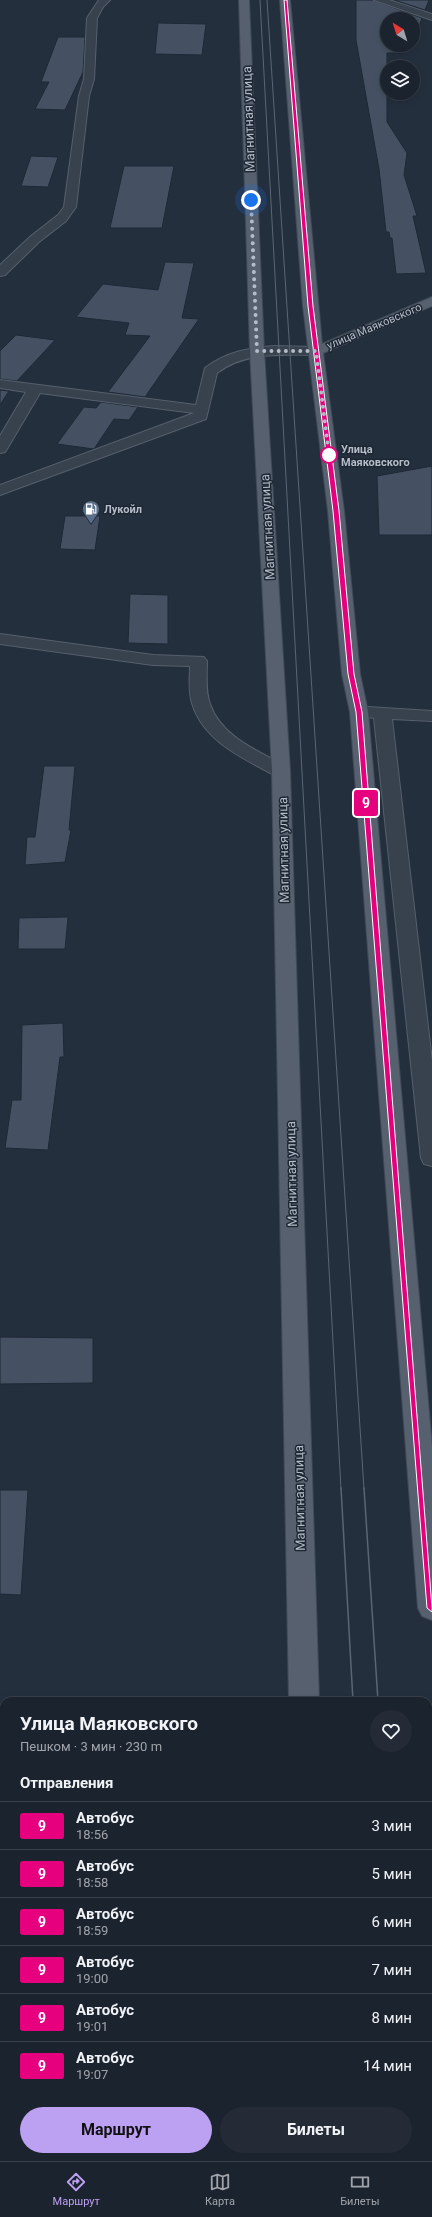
<!DOCTYPE html>
<html lang="ru">
<head>
<meta charset="utf-8">
<style>
  :root { --surface:#1b232e; --page:#242b36; --text:#f1f3f6; --muted:#a0a4aa; --line:#39404a; --accent:#bca0f2 }
  body { margin:0; font-family:Roboto,sans-serif; background:var(--page); color:var(--text); height:100vh; display:flex; flex-direction:column; font-size:15px; white-space:nowrap }
  * { box-sizing:border-box; margin:0 }
  p { font-size:13px; color:var(--muted) }
  .icon { flex:none; width:22px; height:22px; fill:none; stroke:currentColor; stroke-width:2; stroke-linecap:round; stroke-linejoin:round }
  .map { position:relative; flex:1; overflow:hidden }
  .side { position:absolute; left:0px; top:1697px; width:432px; height:464px; display:flex; flex-direction:column; background:var(--surface); border-radius:12px 12px 0 0; box-shadow:0 2px 6px #0003,0 0 0 1px var(--line) }
  .side>* { flex:none }
  .badge { padding:0 8px; border-radius:3px; font-size:14px; line-height:26px }
  .needle { width:26px; rotate:322deg }
  .buttons { position:absolute; left:380px; top:12px; display:grid; gap:8px }
  .buttons a { display:grid; place-items:center; width:40px; height:40px; border-radius:50%; background:var(--surface); box-shadow:0 2px 6px #0003,0 0 0 1px var(--line); font-size:20px }
  .you { position:absolute; width:20px; height:20px; margin:-10px; border:3px solid #fff; border-radius:50%; background:#1a73e8; box-shadow:0 0 0 6px #1a73e833 }
  .map>.badge { position:absolute; translate:-50% -50%; box-shadow:0 0 0 2px #fff }
  h2 { padding:0 20px; font-size:15px; line-height:36px }
  .round { display:grid; place-items:center; flex:none; width:42px; height:42px; border-radius:21px; background:var(--page) }
  .head { display:flex; align-items:center; justify-content:space-between; height:68px; padding:0 20px }
  h1 { font-size:19px; font-weight:700; line-height:30px }
  .primary-button { display:flex; gap:8px; margin-top:auto; padding:8px 20px }
  .primary-button a { flex:1; height:46px; border-radius:24px; background:var(--accent); color:#111; font-size:16px; font-weight:700; line-height:46px; text-align:center }
  .primary-button a+a { background:var(--page); color:var(--text) }
  ul { padding:0; list-style:none }
  li { display:flex; align-items:center; gap:12px; height:48px; padding:0 20px; border-top:1px solid var(--line) }
  li div { flex:1 }
  li b { display:block; font-size:15px }
  li em { font-style:normal }
  li .badge { min-width:44px; font-weight:700; text-align:center }
  .tab-bar { display:flex; justify-content:space-around; align-items:center; height:56px; border-top:1px solid var(--line); background:var(--surface); font-size:11px; color:var(--muted) }
  .tab-bar a { display:grid; justify-items:center; gap:2px }
  .tab-bar .on { color:var(--accent) }
  .map>svg:first-child { display:block }
  .building { fill:#455162; stroke:#1f2835 }
  .lines { fill:none; stroke-linecap:round; stroke-linejoin:round }
  .minor-casing { stroke:#565f6c; stroke-width:2 }
  .major-casing { stroke:#414a57; stroke-width:2 }
  .minor { fill:#38414e; fill-rule:evenodd }
  .major { fill:#56606e; fill-rule:evenodd }
  .tram-far1 { stroke:#5a6575; stroke-width:1 }
  .tram { stroke:#5a6575; stroke-width:1.5 }
  .line { fill:#e6007e; stroke:#fff }
  .walk { stroke:#b4bcc9; stroke-width:4; stroke-dasharray:0 7.2 }
  .stop-dot { fill:#fff; stroke:#e6007e; stroke-width:2 }
  .labels { text-anchor:middle; stroke-width:3; stroke-linejoin:round; paint-order:stroke }
  .far-street-label { font-size:11px; fill:#b4bcc9; stroke:#1d2633 }
  .far-stop-label { font-size:11px; font-weight:bold; fill:#b4bcc9; stroke:#1d2633; text-anchor:start }
  .far-poi-label { font-size:11px; font-weight:bold; fill:#b4bcc9; stroke:#1d2633; text-anchor:start }
  .street-label { font-size:13px; fill:#b4bcc9; stroke:#1d2633 }
</style>
</head>
<body>
<div class="map">
<svg width="432" height="2161" viewBox="0 0 432 2161">
  <rect width="100%" height="100%" fill="#242f3e"/>
  <g class="building">
    <polygon points="356,0 373,0 422,18 414,40 413,19 387,19 387,45 402,45 404,53 387,53 387,122 407,153 404,175 417,216 413,216 426,273 396,274 392,238 390,238 389,232 386,232 379,169 356,40"/>
    <polygon points="394,0 429,0 425,10"/>
    <polygon points="158,23 206,24 202,55 155,54"/>
    <polygon points="58,37 85,37 83,72 65,110 35,109 49,82 41,82"/>
    <polygon points="31,156 58,157 48,187 21,186"/>
    <polygon points="124,166 174,166 162,228 110,228"/>
    <polygon points="165,262 194,263 182,318 199,319 145,397 108,392 150,336 125,335 129,323 76,317 103,284 158,290"/>
    <polygon points="16,335 55,340 17,381 0,379 0,351"/>
    <polygon points="0,390 9,391 0,405"/>
    <polygon points="101,402 138,407 129,420 114,419 94,449 57,444 84,407 96,408"/>
    <polygon points="432,466 432,535 379,535 377,476"/>
    <polygon points="65,516 100,516 95,550 60,549"/>
    <polygon points="130,594 168,595 168,644 128,643"/>
    <polygon points="44,766 75,766 69,830 71,830 65,862 25,865 27,837 35,837"/>
    <polygon points="68,917 65,949 18,949 19,918"/>
    <polygon points="63,1023 64,1057 60,1057 48,1150 5,1148 12,1100 21,1100 22,1025"/>
    <polygon points="0,1337 93,1338 93,1383 0,1384"/>
    <polygon points="0,1490 28,1490 21,1595 0,1594"/>
  </g>
  <g class="lines">
    <g class="minor-casing">
      <g id="minor">
        <polygon points="99,0 110,0 103,7 97,18 94,79 89,96 76,207 66,221 39,242 5,275 0,276 0,265 31,236 58,215 64,207 79,96 84,79 87,18"/>
        <polygon points="374,0 389,0 432,14 432,20"/>
        <path d="M274 346 316 347 323 351 316 355C281 355 246 351 217 373L206 419 0 495V485L194 413 40 393 7 449 5 452 0 453V436L26 392 0 388V380L196 405 205 368C226 352 248 348 274 346Z"/>
        <path d="M0 634 153 655 204 657 207 661C207 675 205 691 210 704 221 737 260 752 288 767L290 771 288 775 281 777 274 775C243 758 203 741 192 703 188 691 190 678 190 666L153 665 0 644Z"/>
        <polygon points="368,707 432,711 432,721 392,719 432,1061 432,1166 424,1164 421,1158 374,718 362,716 359,712 362,708"/>
      </g>
    </g>
    <g class="major-casing">
      <g id="major">
        <polygon points="239,0 249,0 264,351 290,771 319,1701 289,1701 272,771 250,351"/>
        <polygon points="280,0 290,0 322,344 432,297 432,306 323,353 344,511 360,674 368,712 432,1447 432,1620 422,1616 418,1608 350,712 342,674 328,511 303,306"/>
        <rect x="299" y="2157" width="34" height="4"/>
      </g>
    </g>
    <use href="#minor" class="minor"/>
    <use href="#major" class="major"/>
    <g class="tram-far1">
      <polyline points="260,0 341,1489"/>
      <polyline points="267,0 364,1489"/>
    </g>
    <g class="tram">
      <polyline points="341,1488 353,1701"/>
      <polyline points="364,1488 378,1701"/>
      <polyline points="378,2157 379,2161"/>
      <polyline points="408,2157 409,2161"/>
    </g>
  </g>
  <polygon class="line" points="284,0 287,0 313,306 339,511 354,674 362,712 432,1608 432,1612 427,1608 356,712 348,674 333,511 308,306"/>
  <g class="lines">
    <polyline class="walk" points="251,200 257,351 316,351 329,455"/>
  </g>
  <defs>
    <g id="fuel-pin" transform="scale(0.9)"><path d="M0 17L-7.5 6A9.5 9.5 0 1 1 7.5 6Z" fill="#5c6f8a" stroke="#1d2633"/><path d="M-5.5-6h7V0h2V4h1.3V-2.5L3-4.5l.8-.8L6-3V5H2.5V1h-1V6h-7ZM-4.2-4.7v3.2H.2V-4.7Z" fill="#fff"/></g>
  </defs>
  <g fill-rule="evenodd">
    <use href="#fuel-pin" x="91" y="509"/>
  </g>
  <circle class="stop-dot" cx="329" cy="455" r="8"/>
  <g class="labels">
    <g class="far-street-label">
      <text transform="translate(374 326) rotate(-23)" y="4">улица Маяковского</text>
    </g>
    <g class="far-stop-label">
      <text x="341" y="453">Улица<tspan x="341" dy="13">Маяковского</tspan></text>
    </g>
    <g class="far-poi-label">
      <text x="104" y="513">Лукойл</text>
    </g>
    <g class="street-label">
      <text transform="translate(248 119) rotate(-92)" y="5">Магнитная улица</text>
      <text transform="translate(267 527) rotate(-93)" y="5">Магнитная улица</text>
      <text transform="translate(283 850) rotate(-91)" y="5">Магнитная улица</text>
      <text transform="translate(291 1174) rotate(-91)" y="5">Магнитная улица</text>
      <text transform="translate(299 1498) rotate(-91)" y="5">Магнитная улица</text>
    </g>
  </g>
</svg>
<div class="buttons">
<a><svg class="needle" viewBox="-14 -14 28 28"><path d="M0-13l5 13h-10z" fill="#e53935"/><path d="M0 13l5-13h-10z" fill="#a0a4aa"/></svg></a>
<a><svg class="icon" aria-label="layers" viewBox="0 0 24 24"><path d="M12 4l9 5-9 5-9-5zM3 14l9 5 9-5"/></svg></a>
</div>
<div class="you" style="left:251px;top:200px"></div>
<b class="badge" style="left:366px;top:803px;background:#e6007e;color:#fff">9</b>
<section class="side">
<div class="head"><div><h1>Улица Маяковского</h1><p>Пешком · 3 мин · 230 m</p></div><a class="round"><svg class="icon" aria-label="heart" viewBox="0 0 24 24"><path d="M12 20l-8-8c-3-5 5-10 8-4 3-6 11-1 8 4z"/></svg></a></div>
<h2>Отправления</h2>
<ul>
<li><span class="badge" style="background:#e6007e;color:#fff">9</span><div><b>Автобус</b><p>18:56</p></div><em>3 мин</em></li>
<li><span class="badge" style="background:#e6007e;color:#fff">9</span><div><b>Автобус</b><p>18:58</p></div><em>5 мин</em></li>
<li><span class="badge" style="background:#e6007e;color:#fff">9</span><div><b>Автобус</b><p>18:59</p></div><em>6 мин</em></li>
<li><span class="badge" style="background:#e6007e;color:#fff">9</span><div><b>Автобус</b><p>19:00</p></div><em>7 мин</em></li>
<li><span class="badge" style="background:#e6007e;color:#fff">9</span><div><b>Автобус</b><p>19:01</p></div><em>8 мин</em></li>
<li><span class="badge" style="background:#e6007e;color:#fff">9</span><div><b>Автобус</b><p>19:07</p></div><em>14 мин</em></li>
</ul>
<div class="primary-button"><a>Маршрут</a><a>Билеты</a></div>
</section>
</div>
<nav class="tab-bar">
<a class="on"><svg class="icon" aria-label="directions" viewBox="0 0 24 24"><path d="M12 3l9 9-9 9-9-9zM9 14v-3h6M13 9l2 2-2 2"/></svg>Маршрут</a>
<a><svg class="icon" aria-label="map" viewBox="0 0 24 24"><path d="M3 6l6-2 6 2 6-2v14l-6 2-6-2-6 2zM9 4v14M15 6v14"/></svg>Карта</a>
<a><svg class="icon" aria-label="tickets" viewBox="0 0 24 24"><path d="M3 7h18v10H3zM15 7v10"/></svg>Билеты</a>
</nav>
</body>
</html>
